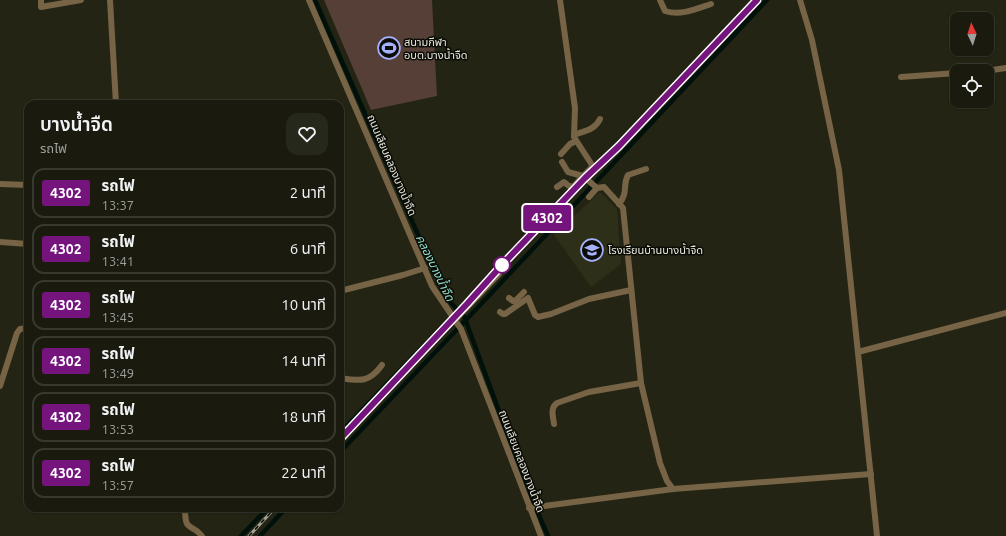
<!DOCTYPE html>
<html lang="th">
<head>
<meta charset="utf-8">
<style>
  :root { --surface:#1a1b0e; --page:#27281c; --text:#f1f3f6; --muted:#9fa19e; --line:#38392e }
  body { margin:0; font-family:Ubuntu,"Noto Sans Thai",sans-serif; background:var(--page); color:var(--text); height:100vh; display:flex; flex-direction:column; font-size:15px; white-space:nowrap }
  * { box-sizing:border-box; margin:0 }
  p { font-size:13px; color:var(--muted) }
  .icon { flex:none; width:22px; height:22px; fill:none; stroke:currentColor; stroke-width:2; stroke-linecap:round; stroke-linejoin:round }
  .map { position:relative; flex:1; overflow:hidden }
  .panel { position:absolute; left:24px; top:100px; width:320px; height:412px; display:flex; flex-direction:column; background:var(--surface); border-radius:12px; box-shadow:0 1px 3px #0004,0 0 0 1px var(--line) }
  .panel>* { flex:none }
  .badge { padding:0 8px; border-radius:3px; font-size:14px; line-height:26px }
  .needle { width:26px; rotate:356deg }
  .tools { position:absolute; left:950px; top:12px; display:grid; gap:8px }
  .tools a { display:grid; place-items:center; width:44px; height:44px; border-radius:8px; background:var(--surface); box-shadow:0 1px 3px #0004,0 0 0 1px var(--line); font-size:20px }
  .map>.badge { position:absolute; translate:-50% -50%; box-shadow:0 0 0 2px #fff }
  .round { display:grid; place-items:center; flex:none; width:42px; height:42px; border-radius:12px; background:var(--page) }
  .head { display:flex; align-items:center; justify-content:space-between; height:68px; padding:0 16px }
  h1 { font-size:19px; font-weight:600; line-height:30px }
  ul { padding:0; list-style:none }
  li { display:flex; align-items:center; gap:12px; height:50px; margin:0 8px 6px; padding:0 8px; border:2px solid var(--line); border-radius:12px }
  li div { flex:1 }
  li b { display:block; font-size:15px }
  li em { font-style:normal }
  li .badge { min-width:44px; font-weight:700; text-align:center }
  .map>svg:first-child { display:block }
  .built { fill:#2e2f18 }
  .grass { fill:#553f36 }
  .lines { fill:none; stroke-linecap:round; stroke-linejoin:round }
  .canal { stroke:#00110c; stroke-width:4.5 }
  .minor { stroke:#776345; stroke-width:6 }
  .rail-casing { stroke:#a2a396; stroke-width:3 }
  .rail { stroke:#0c0c06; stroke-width:1.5; stroke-dasharray:4.5; stroke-linecap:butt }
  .line-casing { stroke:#fff; stroke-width:9 }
  .line { stroke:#75147c; stroke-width:6 }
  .stop-dot { fill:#fff; stroke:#75147c; stroke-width:2 }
  .labels { text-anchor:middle; stroke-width:3; stroke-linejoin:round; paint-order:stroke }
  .poi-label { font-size:11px; fill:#e7e8dd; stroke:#0c0c06; text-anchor:start }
  .street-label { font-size:11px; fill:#e7e8dd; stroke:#0c0c06 }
  .water-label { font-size:12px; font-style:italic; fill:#90dfcc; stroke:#0c0c06 }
</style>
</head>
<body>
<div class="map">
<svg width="1006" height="536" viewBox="0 0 1006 536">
  <rect width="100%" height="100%" fill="#232413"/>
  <polygon class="built" points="600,192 617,209 621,264 591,287 554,235"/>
  <polygon class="grass" points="324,0 432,0 437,96 371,110"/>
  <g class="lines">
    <g class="canal">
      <polyline points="315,0 430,262 451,303 464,316 528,490 548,536"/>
      <polyline points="340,433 458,310"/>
      <polyline points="340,452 465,321 767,0"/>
      <polyline points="241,536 268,508"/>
      <polyline points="260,536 286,508"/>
    </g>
    <g class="minor">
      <polyline points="41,0 41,7 81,0"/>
      <polyline points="110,0 116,104"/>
      <polyline points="309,0 432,286 438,295 461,329 541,536"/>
      <polyline points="560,0 575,108 574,137 592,165 591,168 583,176 597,188"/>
      <path d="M660 0 665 11C681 16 696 9 711 4"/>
      <polyline points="800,0 812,40 839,170 877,536"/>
      <polyline points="986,71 1006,68"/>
      <polyline points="901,77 957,73"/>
      <path d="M574 135C584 131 595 130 600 119"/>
      <polyline points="561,154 570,144 576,141"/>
      <polyline points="0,184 28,185"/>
      <polyline points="557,187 564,182 569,186 573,187 583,176 568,172 562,162"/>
      <polyline points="589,197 597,188 604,187 623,208 641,383 660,463 667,481 673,489"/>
      <path d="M619 204C629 191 622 186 628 175L646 169"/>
      <polyline points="0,242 28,244"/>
      <polyline points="340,291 403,275 425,268"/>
      <polyline points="509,298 513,301 515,301 524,292"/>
      <polyline points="500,312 503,314 505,314 528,298 535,315 538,317 551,314 589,299 631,290"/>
      <polyline points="457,318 499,274"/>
      <polyline points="858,352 1006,313"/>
      <path d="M340 378C360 381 369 383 382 365"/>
      <polyline points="0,386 17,333 20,329 28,328"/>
      <path d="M554 424C553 416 550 408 557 403L589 392 641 383"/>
      <path d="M185 508C185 534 191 522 202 536"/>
      <polyline points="529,508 673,489 871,474"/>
    </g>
    <g class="rail-casing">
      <g id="rail">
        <polyline points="340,439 467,304 502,265 585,178 619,146 757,0"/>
        <polyline points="249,536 275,508"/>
      </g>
    </g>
    <use href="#rail" class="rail"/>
  </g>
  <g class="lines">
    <g class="line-casing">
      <polyline id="line" points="340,439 467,304 502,265 585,178 619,146 757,0"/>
    </g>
    <use href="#line" class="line"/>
  </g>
  <defs>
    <g id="stadium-ring" transform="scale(1.15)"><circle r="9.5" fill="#0c0c06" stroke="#a6b1fc" stroke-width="1.5"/><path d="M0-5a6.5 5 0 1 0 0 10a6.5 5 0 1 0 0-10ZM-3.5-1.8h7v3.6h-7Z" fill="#a6b1fc"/></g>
    <g id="school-ring" transform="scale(1.15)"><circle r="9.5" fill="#0c0c06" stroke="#a6b1fc" stroke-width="1.5"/><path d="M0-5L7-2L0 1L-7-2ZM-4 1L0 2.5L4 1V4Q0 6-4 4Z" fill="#a6b1fc"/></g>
  </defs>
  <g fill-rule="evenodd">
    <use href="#stadium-ring" x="389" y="48"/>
    <use href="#school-ring" x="592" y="250"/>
  </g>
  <circle class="stop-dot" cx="502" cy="265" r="8"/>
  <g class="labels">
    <g class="poi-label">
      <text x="404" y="46">สนามกีฬา<tspan x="404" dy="13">อบต.บางน้ำจืด</tspan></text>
      <text x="608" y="254">โรงเรียนบ้านบางนํ้าจืด</text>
    </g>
    <g class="street-label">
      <text transform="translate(392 165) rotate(67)" y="4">ถนนเลียบคลองบางน้ำจืด</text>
      <text transform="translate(522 461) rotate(69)" y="4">ถนนเลียบคลองบางน้ำจืด</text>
    </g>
    <g class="water-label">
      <text transform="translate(435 268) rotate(64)" y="4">คลองบางน้ำจืด</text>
    </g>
  </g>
</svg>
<div class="tools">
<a><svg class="needle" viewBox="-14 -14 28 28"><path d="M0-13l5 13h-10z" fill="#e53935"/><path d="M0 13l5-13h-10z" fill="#9fa19e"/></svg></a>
<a><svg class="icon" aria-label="locate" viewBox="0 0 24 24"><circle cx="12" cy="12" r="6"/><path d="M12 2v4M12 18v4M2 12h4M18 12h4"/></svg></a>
</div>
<b class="badge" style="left:547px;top:218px;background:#75147c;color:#fff">4302</b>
<section class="panel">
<div class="head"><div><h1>บางน้ำจืด</h1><p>รถไฟ</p></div><a class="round"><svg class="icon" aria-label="heart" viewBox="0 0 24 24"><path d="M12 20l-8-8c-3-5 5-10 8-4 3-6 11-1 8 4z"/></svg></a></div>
<ul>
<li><span class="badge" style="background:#75147c;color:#fff">4302</span><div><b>รถไฟ</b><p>13:37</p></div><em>2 นาที</em></li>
<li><span class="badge" style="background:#75147c;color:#fff">4302</span><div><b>รถไฟ</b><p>13:41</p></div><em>6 นาที</em></li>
<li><span class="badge" style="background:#75147c;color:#fff">4302</span><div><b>รถไฟ</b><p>13:45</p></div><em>10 นาที</em></li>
<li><span class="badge" style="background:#75147c;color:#fff">4302</span><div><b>รถไฟ</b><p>13:49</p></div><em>14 นาที</em></li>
<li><span class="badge" style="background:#75147c;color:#fff">4302</span><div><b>รถไฟ</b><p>13:53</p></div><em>18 นาที</em></li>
<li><span class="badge" style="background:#75147c;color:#fff">4302</span><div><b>รถไฟ</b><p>13:57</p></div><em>22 นาที</em></li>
</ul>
</section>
</div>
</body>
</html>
